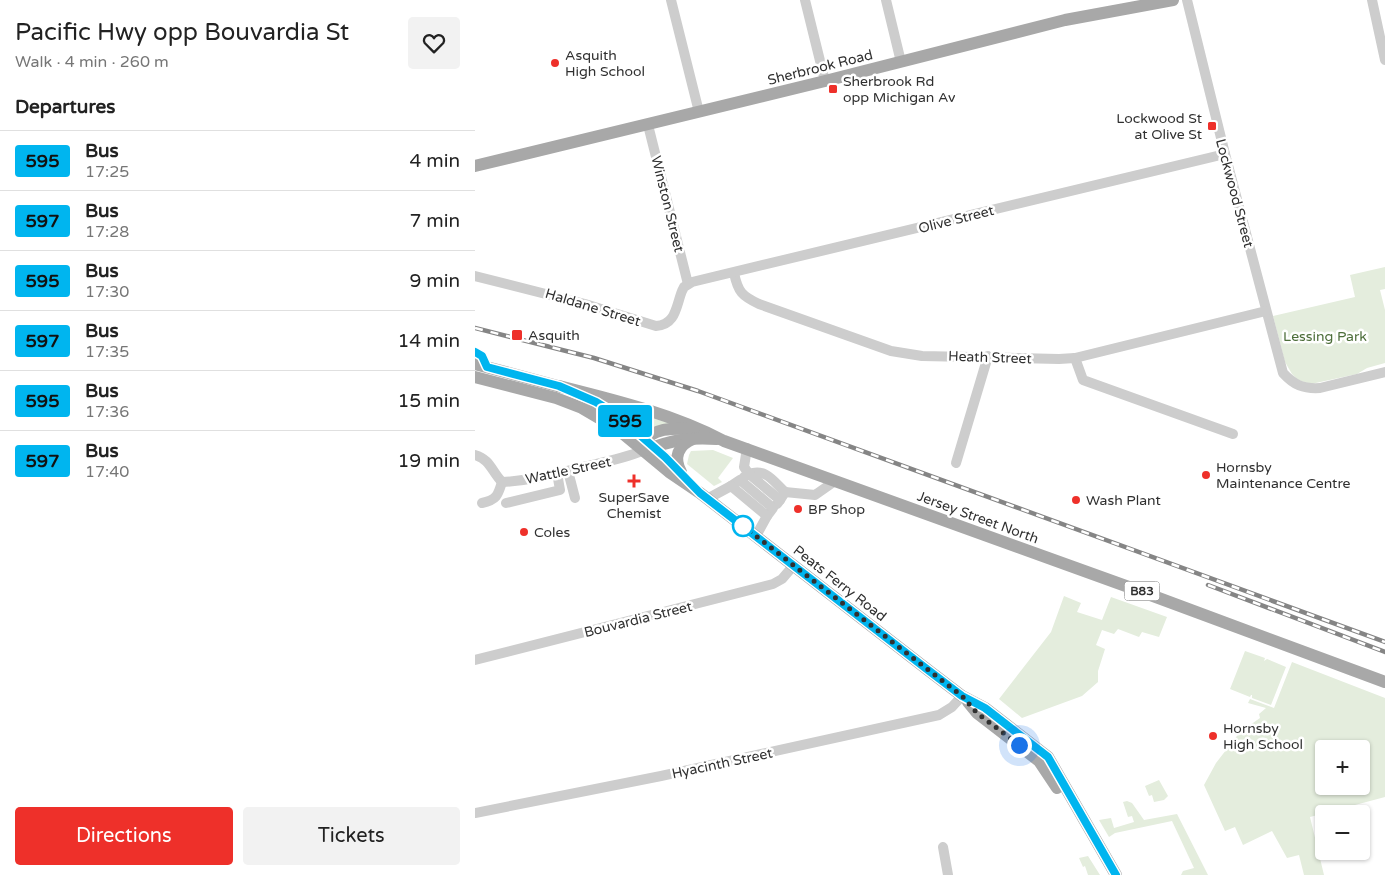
<!DOCTYPE html>
<html lang="en">
<head>
<meta charset="utf-8">
<style>
  :root { --surface:#fff; --page:#f2f2f2; --text:#222; --muted:#767676; --line:#e0e0e0; --accent:#ee302a }
  body { margin:0; font-family:"Varela Round",sans-serif; background:var(--page); color:var(--text); height:100vh; display:flex; flex-direction:column; font-size:19px; white-space:nowrap }
  * { box-sizing:border-box; margin:0 }
  p { font-size:16px; color:var(--muted) }
  .icon { flex:none; width:28px; height:28px; fill:none; stroke:currentColor; stroke-width:2; stroke-linecap:round; stroke-linejoin:round }
  .map { position:relative; flex:1; overflow:hidden }
  .details { display:flex; flex-direction:column; background:var(--surface); width:475px }
  .details>* { flex:none }
  .badge { padding:0 10px; border-radius:4px; font-size:18px; line-height:32px }
  .tools { position:absolute; left:840px; top:740px; display:grid; gap:10px }
  .tools a { display:grid; place-items:center; width:55px; height:55px; border-radius:5px; background:var(--surface); box-shadow:0 1px 4px #0004; font-size:25px }
  .you { position:absolute; width:25px; height:25px; margin:-12px; border:4px solid #fff; border-radius:50%; background:#1a73e8; box-shadow:0 0 0 8px #1a73e833 }
  .map>.badge { position:absolute; translate:-50% -50%; box-shadow:0 0 0 2px #fff }
  h2 { padding:0 15px; font-size:19px; line-height:45px }
  .round { display:grid; place-items:center; flex:none; width:52px; height:52px; border-radius:5px; background:var(--page) }
  .head { display:flex; align-items:center; justify-content:space-between; height:85px; padding:0 15px }
  h1 { font-size:24px; font-weight:600; line-height:38px }
  .primary-button { display:flex; gap:10px; margin-top:auto; padding:10px 15px }
  .primary-button a { flex:1; height:58px; border-radius:5px; background:var(--accent); color:#fff; font-size:20px; font-weight:600; line-height:58px; text-align:center }
  .primary-button a+a { background:var(--page); color:var(--text) }
  ul { padding:0; list-style:none }
  li { display:flex; align-items:center; gap:15px; height:60px; padding:0 15px; border-top:1px solid var(--line) }
  li div { flex:1 }
  li b { display:block; font-size:19px }
  li em { font-style:normal }
  li .badge { min-width:55px; font-weight:700; text-align:center }
  main { display:flex; flex:1; min-height:0 }
  .map>svg:first-child { display:block }
  .green { fill:#e4eddd; fill-rule:evenodd }
  .lines { fill:none; stroke-linecap:round; stroke-linejoin:round }
  .minor { stroke:#cdcdcd; stroke-width:10 }
  .major { stroke:#a8a8a8; stroke-width:12 }
  .rail-casing { stroke:#858585; stroke-width:4.5 }
  .rail { stroke:#fff; stroke-width:2.5; stroke-dasharray:8; stroke-linecap:butt }
  .line-casing { stroke:#fff; stroke-width:11 }
  .line { stroke:#00b5ef; stroke-width:8 }
  .walk { stroke:#303030; stroke-width:5; stroke-dasharray:0 9 }
  .poi-dot { fill:#ee302a; stroke:#fff; stroke-width:2 }
  .stop-dot { fill:#fff; stroke:#00b5ef; stroke-width:2.5 }
  .labels { text-anchor:middle; stroke-width:5; stroke-linejoin:round; paint-order:stroke }
  .shield { fill:#fff; stroke:#6e6e6e; stroke-width:1 }
  .shield-label { font-size:12px; font-weight:bold; fill:#303030 }
  .poi-label { font-size:14px; fill:#303030; stroke:#fff; text-anchor:start }
  .street-label { font-size:14px; fill:#303030; stroke:#fff }
  .park-label { font-size:14px; fill:#4d6e3a; stroke:#fff }
</style>
</head>
<body>
<main>
<section class="details">
<div class="head"><div><h1>Pacific Hwy opp Bouvardia St</h1><p>Walk · 4 min · 260 m</p></div><a class="round"><svg class="icon" aria-label="heart" viewBox="0 0 24 24"><path d="M12 20l-8-8c-3-5 5-10 8-4 3-6 11-1 8 4z"/></svg></a></div>
<h2>Departures</h2>
<ul>
<li><span class="badge" style="background:#00b5ef;color:#111">595</span><div><b>Bus</b><p>17:25</p></div><em>4 min</em></li>
<li><span class="badge" style="background:#00b5ef;color:#111">597</span><div><b>Bus</b><p>17:28</p></div><em>7 min</em></li>
<li><span class="badge" style="background:#00b5ef;color:#111">595</span><div><b>Bus</b><p>17:30</p></div><em>9 min</em></li>
<li><span class="badge" style="background:#00b5ef;color:#111">597</span><div><b>Bus</b><p>17:35</p></div><em>14 min</em></li>
<li><span class="badge" style="background:#00b5ef;color:#111">595</span><div><b>Bus</b><p>17:36</p></div><em>15 min</em></li>
<li><span class="badge" style="background:#00b5ef;color:#111">597</span><div><b>Bus</b><p>17:40</p></div><em>19 min</em></li>
</ul>
<div class="primary-button"><a>Directions</a><a>Tickets</a></div>
</section>
<div class="map">
<svg width="910" height="875" viewBox="0 0 910 875">
  <rect width="100%" height="100%" fill="#fff"/>
  <g class="green">
    <polygon points="910,267 910,289 905,290 910,310 910,363 892,368 882,374 836,384 823,380 817,374 810,362 798,316 880,297 875,275"/>
    <polygon points="150,410 151,410 197,424 169,429"/>
    <polygon points="238,450 258,458 243,478 247,482 239,486 212,464 214,455 216,451"/>
    <polygon points="589,596 606,603 602,612 627,620 636,597 692,617 684,637 667,632 664,637 643,629 639,634 627,630 621,645 630,649 623,671 623,682 607,696 547,718 524,699 576,632"/>
    <polygon points="770,651 790,658 789,661 792,659 811,667 796,705 777,698 777,695 776,695 775,697 755,689"/>
    <path d="M817 662 910 698V797L835 817 849 875H829L824 855 812 858 797 831 768 845 760 827 750 831 729 785 741 763 765 732 785 718 784 714 791 708 773 703 775 699 799 708ZM849 749H886V786H849Z"/>
    <polygon points="684,780 693,796 689,800 679,802 677,795 674,796 670,786"/>
    <polygon points="652,801 657,803 669,820 702,814 733,875 706,875 708,871 719,868 697,821 640,833 634,837 624,820 636,818 639,828 659,822 657,816 653,817 648,802"/>
    <polygon points="613,856 625,875 613,875 610,866 608,867 604,858"/>
  </g>
  <g class="lines">
    <g class="minor">
      <polyline points="196,0 224,112"/>
      <polyline points="330,0 350,81"/>
      <polyline points="411,0 426,62"/>
      <path d="M712 0 750 154 808 373C819 385 828 389 845 388L910 372"/>
      <polyline points="897,0 910,60"/>
      <polyline points="173,125 213,284"/>
      <path d="M259 273C263 292 267 296 284 304L416 351 447 356 584 359 600 358 791 311"/>
      <path d="M0 276 110 304 181 326C201 325 201 306 207 291L209 287 217 282 750 154"/>
      <polyline points="0,352 7,356 12,367"/>
      <polyline points="600,358 608,380 758,434"/>
      <path d="M272 448 269 467 274 474C291 468 298 481 310 492L305 500"/>
      <path d="M0 455C15 459 17 472 27 482"/>
      <polyline points="481,463 513,356"/>
      <polyline points="93,471 100,498"/>
      <polyline points="269,477 274,474 305,500 302,504"/>
      <path d="M27 482C53 481 79 474 104 468 125 463 147 459 167 451"/>
      <polyline points="256,486 265,480 298,508 292,516"/>
      <polyline points="310,492 340,495 360,481"/>
      <polyline points="232,499 256,486 292,516 281,536"/>
      <path d="M7 503C22 500 23 495 27 482"/>
      <polyline points="31,503 85,490 82,473"/>
      <polyline points="0,660 298,584 307,579 319,565"/>
      <polyline points="0,813 186,776 464,715 477,707 487,696"/>
      <polyline points="468,847 473,875"/>
    </g>
    <g class="major">
      <polyline points="0,166 350,81 590,20 698,0"/>
      <polyline points="0,364 90,388"/>
      <polyline points="0,377 81,398 107,408 141,428 194,472 225,493 453,670 487,696 510,708 573,757 641,875"/>
      <path d="M84 386C140 400 197 414 249 441L662 590 910 682"/>
      <polyline points="113,398 151,421 206,473"/>
      <path d="M164 445C179 427 197 428 219 429"/>
      <path d="M171 450C197 440 215 437 242 439"/>
      <path d="M206 472C198 458 203 445 218 439"/>
      <polyline points="493,702 502,713 564,761 582,788"/>
    </g>
    <g class="rail-casing">
      <g id="rail">
        <polyline points="0,328 119,358 223,391 910,642"/>
        <polyline points="733,585 910,652"/>
      </g>
    </g>
    <use href="#rail" class="rail"/>
  </g>
  <g class="lines">
    <g class="line-casing">
      <polyline id="line" points="0,352 7,356 12,367 84,386 121,402 142,415 190,457 225,493 453,670 487,696 510,708 573,757 641,875"/>
    </g>
    <use href="#line" class="line"/>
    <polyline class="walk" points="268,526 487,696 502,713 544,745"/>
  </g>
  <g class="poi-dot">
    <circle cx="80" cy="63" r="5"/>
    <rect x="353" y="84" width="10" height="10" rx="2.5"/>
    <rect x="732" y="121" width="10" height="10" rx="2.5"/>
    <rect x="36" y="329" width="12" height="12" rx="2.5"/>
    <circle cx="731" cy="475" r="5"/>
    <path d="M156.5 473.5h5v5h5v5h-5v5h-5v-5h-5v-5h5z"/>
    <circle cx="601" cy="500" r="5"/>
    <circle cx="323" cy="509" r="5"/>
    <circle cx="49" cy="532" r="5"/>
    <circle cx="738" cy="736" r="5"/>
  </g>
  <circle class="stop-dot" cx="268" cy="526" r="10"/>
  <g class="labels">
    <rect class="shield" x="649.5" y="581.5" width="35" height="19" rx="4"/>
    <g class="shield-label">
      <text x="667" y="595">B83</text>
    </g>
    <g class="poi-label">
      <text x="90" y="60">Asquith<tspan x="90" dy="16">High School</tspan></text>
      <text x="368" y="86">Sherbrook Rd<tspan x="368" dy="16">opp Michigan Av</tspan></text>
      <text x="727" y="123" text-anchor="end">Lockwood St<tspan x="727" dy="16">at Olive St</tspan></text>
      <text x="53" y="340">Asquith</text>
      <text x="741" y="472">Hornsby<tspan x="741" dy="16">Maintenance Centre</tspan></text>
      <text x="159" y="502" text-anchor="middle">SuperSave<tspan x="159" dy="16">Chemist</tspan></text>
      <text x="611" y="505">Wash Plant</text>
      <text x="333" y="514">BP Shop</text>
      <text x="59" y="537">Coles</text>
      <text x="748" y="733">Hornsby<tspan x="748" dy="16">High School</tspan></text>
    </g>
    <g class="street-label">
      <text transform="translate(345 67) rotate(-14)" y="5">Sherbrook Road</text>
      <text transform="translate(760 193) rotate(75)" y="5">Lockwood Street</text>
      <text transform="translate(193 204) rotate(76)" y="5">Winston Street</text>
      <text transform="translate(481 219) rotate(-14)" y="5">Olive Street</text>
      <text transform="translate(118 307) rotate(17)" y="5">Haldane Street</text>
      <text transform="translate(515 357) rotate(2)" y="5">Heath Street</text>
      <text transform="translate(93 470) rotate(-12)" y="5">Wattle Street</text>
      <text transform="translate(503 517) rotate(20)" y="5">Jersey Street North</text>
      <text transform="translate(365 583) rotate(38)" y="5">Peats Ferry Road</text>
      <text transform="translate(163 619) rotate(-14)" y="5">Bouvardia Street</text>
      <text transform="translate(247 763) rotate(-12)" y="5">Hyacinth Street</text>
    </g>
    <g class="park-label">
      <text x="850" y="341">Lessing Park</text>
    </g>
  </g>
</svg>
<div class="tools">
<a>+</a>
<a>−</a>
</div>
<div class="you" style="left:544px;top:745px"></div>
<b class="badge" style="left:150px;top:421px;background:#00b5ef;color:#111">595</b>
</div>
</main>
</body>
</html>
